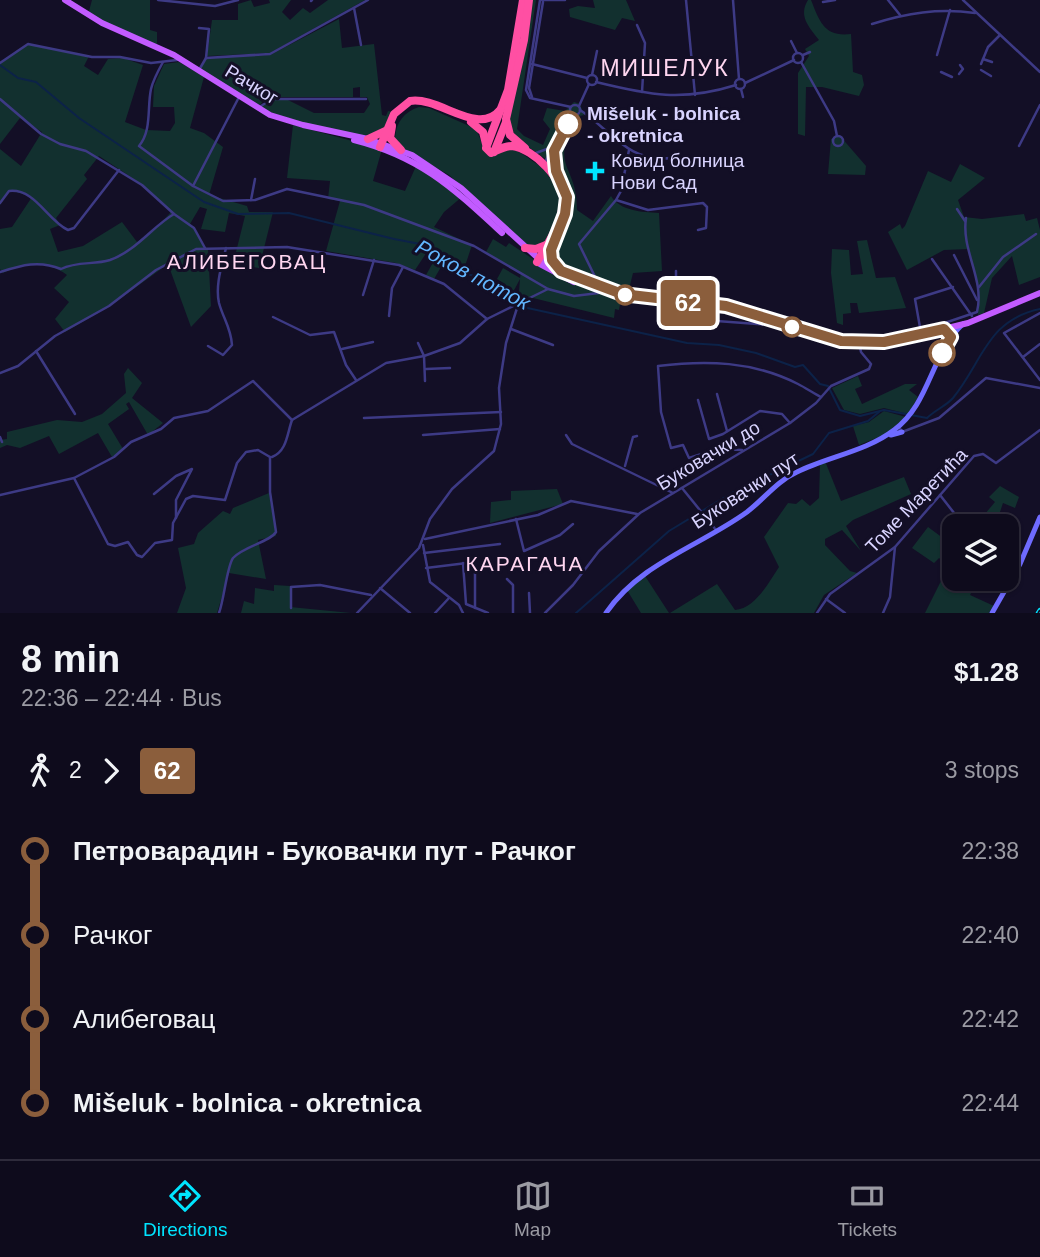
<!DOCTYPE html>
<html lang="en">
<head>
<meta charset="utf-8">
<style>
  :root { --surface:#0e0b1c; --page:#1c1929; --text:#f1f3f6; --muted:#9b9ba3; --line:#2e2b3b; --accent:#00e5ff }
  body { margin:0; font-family:Helvetica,sans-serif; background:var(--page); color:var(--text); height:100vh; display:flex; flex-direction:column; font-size:26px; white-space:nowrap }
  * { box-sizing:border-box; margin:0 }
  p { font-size:23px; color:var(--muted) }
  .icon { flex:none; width:38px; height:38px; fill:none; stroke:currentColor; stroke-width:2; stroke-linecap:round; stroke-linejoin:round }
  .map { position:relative; height:613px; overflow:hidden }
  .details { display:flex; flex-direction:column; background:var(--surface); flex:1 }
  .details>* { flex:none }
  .badge { padding:0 14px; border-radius:5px; font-size:24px; line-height:46px }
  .fabs { position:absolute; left:942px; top:514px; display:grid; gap:14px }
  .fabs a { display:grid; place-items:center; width:77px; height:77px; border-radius:14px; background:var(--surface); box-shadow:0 2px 5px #0004,0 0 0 2px var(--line); font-size:35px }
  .map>.badge { position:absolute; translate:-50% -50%; box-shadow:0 0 0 4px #fff }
  .legs { display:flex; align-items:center; gap:10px; height:77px; padding:0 21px; font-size:23px }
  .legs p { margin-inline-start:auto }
  .summary { display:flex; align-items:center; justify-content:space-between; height:119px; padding:0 21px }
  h1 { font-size:38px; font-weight:700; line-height:52px }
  ul { padding:0 21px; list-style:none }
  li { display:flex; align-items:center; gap:24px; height:84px; font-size:26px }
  li i { display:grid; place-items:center; width:10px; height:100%; margin:0 9px; background:currentColor }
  li i::after { content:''; width:18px; height:18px; margin:-9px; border:5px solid; border-radius:50%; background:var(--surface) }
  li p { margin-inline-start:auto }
  li:first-child i { background:linear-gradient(#0000 50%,currentColor 0) }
  li:last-child i { background:linear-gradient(currentColor 50%,#0000 0) }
  .dock { display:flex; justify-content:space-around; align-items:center; height:98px; border-top:2px solid var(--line); background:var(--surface); font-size:19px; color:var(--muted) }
  .dock a { display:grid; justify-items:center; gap:4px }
  .dock .selected { color:var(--accent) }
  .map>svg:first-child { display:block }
  .green { fill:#12302f; fill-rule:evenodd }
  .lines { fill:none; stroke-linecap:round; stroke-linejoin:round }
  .stream { stroke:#0c2248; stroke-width:2 }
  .street { stroke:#3d3a85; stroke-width:2.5 }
  .secondary { stroke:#6f6bff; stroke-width:5 }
  .primary { stroke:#c25bff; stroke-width:6 }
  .highway { stroke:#ff4fa3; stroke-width:8 }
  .rail-casing { stroke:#00e5ff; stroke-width:4.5 }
  .rail { stroke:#130f26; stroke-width:2; stroke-dasharray:5; stroke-linecap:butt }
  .line-1-casing { stroke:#fff; stroke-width:16 }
  .line-1 { stroke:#8b5e3c; stroke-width:10 }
  .stop-1-dot { fill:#fff; stroke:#8b5e3c; stroke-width:3.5 }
  .poi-dot { fill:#00e5ff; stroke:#130f26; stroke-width:2.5 }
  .labels { text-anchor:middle; stroke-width:6; stroke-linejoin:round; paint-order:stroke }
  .street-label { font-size:19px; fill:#d9d4ff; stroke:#130f26 }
  .stop-label { font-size:19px; font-weight:bold; fill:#d9d4ff; stroke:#130f26; text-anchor:start }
  .poi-label { font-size:19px; fill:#d9d4ff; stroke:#130f26; text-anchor:start }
  .neighbourhood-label { font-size:21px; letter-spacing:2px; fill:#ffd6f0; stroke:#130f26 }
  .water-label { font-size:21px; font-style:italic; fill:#62b6ff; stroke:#130f26 }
  .quarter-label { font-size:23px; letter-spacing:2px; fill:#ffd6f0; stroke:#130f26 }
</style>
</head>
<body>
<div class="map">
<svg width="1040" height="613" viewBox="0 0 1040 613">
  <rect width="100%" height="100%" fill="#130f26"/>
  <g class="green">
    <polygon points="92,0 150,0 150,30 157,32 157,45 88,15"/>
    <polygon points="251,0 254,7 270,3 269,0 291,0 282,12 290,20 303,8 310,13 328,0 365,0 270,53 207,56 212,20 238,20 238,4"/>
    <path d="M532 0H536L517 129 524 136 543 145 550 129 543 120 547 108 565 111 574 102 580 104 584 115 576 117C549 171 577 162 577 210L593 221 611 196C620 211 642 212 659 213L662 271 633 273 628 293 600 285 559 266 552 247 567 215V188L553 164 514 137 508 119 521 72Z"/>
    <polygon points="593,0 626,0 635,21 622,18 615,30 570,17 569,9 578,6 595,8"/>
    <path d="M808 0H811C820 23 825 37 851 34L853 72 862 75 864 85 859 96 822 87H806L805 136 798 134V73L809 56 805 49 819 40C809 27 798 16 808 0Z"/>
    <path d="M339 19 342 48 374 44 382 115 386 116 388 111 393 112C391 116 389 124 386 127 365 150 286 118 260 108L264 104 269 106 272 100H288L314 113H364L370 104 367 97H360V87L353 88V97H272L265 99 258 107 200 70 206 58 270 55Z"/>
    <path d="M28 44 89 56 84 66 98 75 108 59 123 58 143 65 125 122 146 130 170 131 175 123 174 107H153L154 86 164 64 179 62 204 77 190 128 204 133 223 147 209 195 247 206 249 212H273L259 268 233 264 245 216 229 213 225 232 201 229 207 209 200 207 190 224C199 231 199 244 208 250L211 306 191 327 168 264 110 306 65 332 55 319 69 302 54 288 67 275C46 260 25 263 3 273L0 269V229L12 227 32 197 10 190 0 205V149L21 166 42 132 20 118 0 144V62ZM99 156 143 185 171 212 154 230 137 242 122 222 83 246 58 252 50 229 60 225 56 218 87 179 84 175Z"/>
    <path d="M419 107 429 108 476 129 487 155C496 156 504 149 513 150 522 152 530 160 537 164 572 189 560 214 543 246H527L449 175 405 150 395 138C396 122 404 112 419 107Z"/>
    <polygon points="293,125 382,149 373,181 405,191 417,164 463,196 444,212 434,227 472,245 463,272 445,260 434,279 426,275 435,259 427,252 415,270 396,263 326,251 340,201 328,199 330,181 287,178"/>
    <polygon points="840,136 866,166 865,175 828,174 831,139"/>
    <polygon points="960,164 985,178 958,200 964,217 982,219 1024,214 1026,221 1037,218 1040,230 1040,277 1019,285 1012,256 992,278 984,313 978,315 979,288 968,249 944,250 907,270 888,232 900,224 902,229 905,226 928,171 951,182"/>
    <polygon points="493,239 506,247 509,243 566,281 621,299 619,310 615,309 614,318 533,298 518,304 520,279 511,296 501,290 505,284 497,279 503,268 520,278 521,273 486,252"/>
    <polygon points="867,240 876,278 895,277 906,308 859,313 857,303 850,303 851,313 843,314 843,325 837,323 831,273 832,249 849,250 851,275 863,274 857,241"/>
    <polygon points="128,368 142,383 132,398 163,423 148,435 129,402 126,404 129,409 108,424 123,449 112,457 98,433 59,454 49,436 20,448 7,445 0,448 0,440 7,439 7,432 57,420 82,422 102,414 126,393 124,374"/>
    <polygon points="858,376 862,386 855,389 862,404 905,384 917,384 909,390 918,397 908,414 884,408 860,414 844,410 832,388"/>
    <polygon points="884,411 906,417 884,435 859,445 853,426 869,422"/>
    <path d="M825 461 841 501 904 477 911 494 853 520 846 526 861 551 842 530 825 539V545L850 571 857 573 824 595 814 613H670L717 584 735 610C755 609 769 582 779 567L764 537 788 503 796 504 802 499 810 506 819 498 820 465Z"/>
    <polygon points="1000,486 1019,497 1015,508 1003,503 995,527 974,527 995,502 989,497"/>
    <polygon points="557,489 563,504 490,523 491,502 511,500 511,491"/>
    <polygon points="269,493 276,536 258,540 266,579 229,573 217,613 177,613 186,588 178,548 194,544 198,533 223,511 230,514 233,508"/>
    <polygon points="928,527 951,544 954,542 954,570 939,558 934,563 912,548"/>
    <polygon points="645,576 669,613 641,613 627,590"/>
    <polygon points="954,577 978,579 970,595 994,606 989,613 925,613 941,581 949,586"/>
    <polygon points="274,585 290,586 290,607 351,613 241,613 244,601 254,604 255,588 274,591"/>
  </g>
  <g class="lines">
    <g class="stream">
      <path d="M0 65 18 78 36 82 79 118 204 202 238 214 289 213 394 239 420 244 462 273 475 276 523 307 687 343 719 345 756 353 795 367 803 365 820 384 828 386 840 410 860 416 884 410 927 418C935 410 946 406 953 398 983 361 987 320 1040 309"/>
      <polyline points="576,613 669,531 730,494 813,454 829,433 868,421 879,412"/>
    </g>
    <g class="street">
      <polyline points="158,0 215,6 238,0"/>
      <polyline points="565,0 540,0 526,90 530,98 571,107"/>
      <polyline points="686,0 695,95"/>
      <polyline points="733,0 739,79"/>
      <polyline points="888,0 900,15"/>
      <polyline points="963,0 1040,72"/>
      <polyline points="311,1 312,0"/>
      <polyline points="823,2 835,0"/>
      <polyline points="354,8 361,45"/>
      <path d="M872 24C907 13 938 8 975 13"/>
      <polyline points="637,25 645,43 642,92"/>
      <polyline points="199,28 209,29 206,58"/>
      <polyline points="791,41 797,53"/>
      <circle cx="798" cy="58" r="5"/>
      <polyline points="803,55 810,52"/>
      <polyline points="937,55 950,10"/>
      <polyline points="983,59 992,62"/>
      <path d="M163 62C158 71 153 80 151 89 147 107 152 131 139 146L193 186 223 201 255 200 287 189 364 205 474 246 548 289 574 296 607 292"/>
      <polyline points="801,62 834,121 837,136"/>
      <polyline points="0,63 28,44 92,57 120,57 151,63 177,60"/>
      <polyline points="532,64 587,78"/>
      <polyline points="981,64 988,47 1000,35"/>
      <polyline points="199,70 206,58 270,54 368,0"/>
      <polyline points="981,70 991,76"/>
      <polyline points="941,72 952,77"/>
      <polyline points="959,74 963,69 960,65"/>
      <circle cx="592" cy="80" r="5"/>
      <polyline points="592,75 597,51"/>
      <circle cx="740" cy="84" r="5"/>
      <path d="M596 82C649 95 682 102 736 85"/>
      <polyline points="745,83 794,60"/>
      <polyline points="741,89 743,97"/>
      <polyline points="532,97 529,88 543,2"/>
      <polyline points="0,99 41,134 60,144 86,151 142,185 174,214 194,228 205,248"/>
      <circle cx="575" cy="110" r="5"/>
      <polyline points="261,106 272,99 366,99"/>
      <polyline points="579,106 589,84"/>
      <path d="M580 110C611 130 628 163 671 158"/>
      <circle cx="838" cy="141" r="5"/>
      <polyline points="1019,146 1040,105"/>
      <polyline points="629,150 621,191 616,200 648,210 703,203 707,207 706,228 698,230"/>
      <polyline points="536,153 555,146"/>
      <polyline points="554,154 556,171"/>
      <polyline points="545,162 551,150"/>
      <polyline points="547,163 574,115"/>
      <polyline points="193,186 239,97"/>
      <polyline points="251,200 255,179"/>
      <path d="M0 203 9 191C35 188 47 220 68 230L74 228 119 170"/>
      <polyline points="957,209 965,221"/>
      <polyline points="954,255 977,300"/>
      <polyline points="932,259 972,316"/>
      <polyline points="676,271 676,302"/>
      <path d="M0 272C22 265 39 260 61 269 77 261 94 265 110 260 136 251 153 226 174 214"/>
      <polyline points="600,287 579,244 616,200"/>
      <polyline points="979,287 1003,257 1036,234"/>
      <polyline points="363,295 374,260"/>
      <polyline points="1040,313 1004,333 1040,380"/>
      <polyline points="389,316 392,288 403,267"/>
      <polyline points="273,317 310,335 334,332 346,365 356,380"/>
      <polyline points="676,318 785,326"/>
      <polyline points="511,329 553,345"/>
      <path d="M921 331 977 312C985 279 961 251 966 218"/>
      <polyline points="921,333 915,299 953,287"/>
      <polyline points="418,343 424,356 425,381"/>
      <path d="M208 346 223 355 232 345C231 328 223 318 219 303 215 285 222 265 226 248"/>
      <polyline points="342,349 373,342"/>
      <polyline points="36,351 75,414"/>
      <polyline points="1023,357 1040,344"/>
      <polyline points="426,369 450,368"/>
      <polyline points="0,373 18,366 55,336 109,306 156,270 196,249 287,247 399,265 444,284 487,319"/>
      <polyline points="717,394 727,431"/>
      <polyline points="698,400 709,439 723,434 760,411 782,414 790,423"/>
      <polyline points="364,418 501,412"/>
      <polyline points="899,427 902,432 939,418 986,378 1040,388"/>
      <polyline points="423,435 500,429"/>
      <polyline points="566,435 572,444 673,493"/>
      <polyline points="0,437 2,442"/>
      <path d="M742 450 717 449 689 458 683 445 671 448 661 412 658 366C706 360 753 361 798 384 806 388 813 393 821 397"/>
      <path d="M272 457C287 451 287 434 292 420L386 363 424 356 460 343 487 319 548 289"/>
      <polyline points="625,466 633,437 637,436"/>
      <polyline points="74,478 114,457 131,442 161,429 174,418 208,411 253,381 292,420"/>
      <polyline points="682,488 716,530"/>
      <polyline points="154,494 176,476 192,469 176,500 176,518"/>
      <polyline points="0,495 74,478 108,544 115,546 128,542 137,555 142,557 155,543 172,540 173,523 186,499 193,496 225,500 237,463 246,452 258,450 270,457"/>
      <polyline points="940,495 965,527"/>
      <polyline points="516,519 524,551 560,535 573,524"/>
      <polyline points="425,539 538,515 571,501 637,514"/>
      <polyline points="423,545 430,582 459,605 463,613"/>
      <polyline points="424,553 500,544"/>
      <polyline points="463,563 466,604 488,613"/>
      <polyline points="426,568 475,562"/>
      <polyline points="507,579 513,585 513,613"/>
      <polyline points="380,588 410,613"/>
      <polyline points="529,593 530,613"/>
      <polyline points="826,599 845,613"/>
      <polyline points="291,608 291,587 320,585 371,595"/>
      <polyline points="475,608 475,573"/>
      <path d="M219 613C224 600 227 566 233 558 244 546 270 542 276 532L270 492V457"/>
      <polyline points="357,613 419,548 430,519 452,489 494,451 501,424 499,388 506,343 518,305"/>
      <polyline points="435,613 449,598"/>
      <polyline points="545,613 573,585 599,551 640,513 790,423 816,403 831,386 869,369 871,364 861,352 859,342"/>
      <polyline points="817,613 830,594 895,547 974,456 983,454 996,463 1040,430"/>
      <polyline points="883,613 890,597 895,547"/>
    </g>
    <g class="secondary">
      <polyline points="891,435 902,432"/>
      <path d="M606 613C640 563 700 546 747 512 764 499 777 481 797 472 827 457 867 451 894 430 930 404 931 353 963 324"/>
      <polyline points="992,613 1020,564 1040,517"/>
    </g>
    <g class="primary">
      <polyline points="65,0 102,23 174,55 270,115 303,125 368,139 412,155 461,188 539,259 570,276 610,291 655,300 726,306 828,338 874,343 903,339 968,323 1040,293"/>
      <path d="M354 140C421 157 453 188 502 233"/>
      <polyline points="540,264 574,282"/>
    </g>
    <g class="highway">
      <path d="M523 0 508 90 486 148 491 153C498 150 504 146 512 146 534 149 565 180 563 203 562 223 547 245 537 262"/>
      <polyline points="471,122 483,132 486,144"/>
      <polyline points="392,126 390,138 401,150"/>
      <polyline points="368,139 385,131"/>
      <path d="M380 147 394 114 410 101C439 96 478 137 500 110"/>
      <polyline points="525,148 510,135 506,119 524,40 529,0"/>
      <polyline points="494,152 506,122"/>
      <polyline points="552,242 552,258 560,271"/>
      <polyline points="525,248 536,249 546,245"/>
    </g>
    <g class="rail-casing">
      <polyline id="rail" points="1038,613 1040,610"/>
    </g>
    <use href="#rail" class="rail"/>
  </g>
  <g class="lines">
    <g class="line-1-casing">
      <polyline id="line-1" points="568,124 554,151 556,171 567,197 565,214 551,250 552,260 561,271 622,294 726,306 841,341 884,342 944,329 951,337 942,353"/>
    </g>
    <use href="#line-1" class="line-1"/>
  </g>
  <g class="stop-1-dot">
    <circle cx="568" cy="124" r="12"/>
    <circle cx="625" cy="295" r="9"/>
    <circle cx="792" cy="327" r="9"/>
    <circle cx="942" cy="353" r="12"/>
  </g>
  <path class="poi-dot" d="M591.5 160.5h7v7h7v7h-7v7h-7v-7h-7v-7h7z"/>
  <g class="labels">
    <g class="street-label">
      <text transform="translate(252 84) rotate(31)" y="7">Рачког</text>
      <text transform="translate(708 455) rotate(-31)" y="7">Буковачки до</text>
      <text transform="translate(745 490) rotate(-33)" y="7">Буковачки пут</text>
      <text transform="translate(916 500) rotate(-46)" y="7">Томе Маретића</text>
    </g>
    <g class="stop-label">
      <text x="587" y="120">Mišeluk - bolnica<tspan x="587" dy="22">- okretnica</tspan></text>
    </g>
    <g class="poi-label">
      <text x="611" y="167">Ковид болница<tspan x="611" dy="22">Нови Сад</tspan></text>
    </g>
    <g class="neighbourhood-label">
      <text x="247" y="269">АЛИБЕГОВАЦ</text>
      <text x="525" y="571">КАРАГАЧА</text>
    </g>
    <g class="water-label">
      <text transform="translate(473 275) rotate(28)" y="7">Роков поток</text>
    </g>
    <g class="quarter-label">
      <text x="665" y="76">МИШЕЛУК</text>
    </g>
  </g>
</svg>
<div class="fabs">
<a><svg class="icon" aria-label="layers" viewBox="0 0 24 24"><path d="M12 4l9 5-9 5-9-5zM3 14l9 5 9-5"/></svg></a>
</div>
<b class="badge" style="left:688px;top:303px;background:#8b5e3c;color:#fff">62</b>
</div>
<section class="details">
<div class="summary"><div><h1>8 min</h1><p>22:36 – 22:44 · Bus</p></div><b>$1.28</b></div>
<div class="legs"><svg class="icon" aria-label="walk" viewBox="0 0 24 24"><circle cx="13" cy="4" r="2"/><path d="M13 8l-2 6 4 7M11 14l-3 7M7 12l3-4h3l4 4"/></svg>2<svg class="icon" aria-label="forward" viewBox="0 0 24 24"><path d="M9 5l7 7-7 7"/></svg><b class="badge" style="background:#8b5e3c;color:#fff">62</b><p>3 stops</p></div>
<ul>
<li><i style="color:#8b5e3c"></i><b>Петроварадин - Буковачки пут - Рачког</b><p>22:38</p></li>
<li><i style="color:#8b5e3c"></i><span>Рачког</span><p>22:40</p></li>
<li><i style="color:#8b5e3c"></i><span>Алибеговац</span><p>22:42</p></li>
<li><i style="color:#8b5e3c"></i><b>Mišeluk - bolnica - okretnica</b><p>22:44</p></li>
</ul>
</section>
<nav class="dock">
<a class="selected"><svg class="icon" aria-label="directions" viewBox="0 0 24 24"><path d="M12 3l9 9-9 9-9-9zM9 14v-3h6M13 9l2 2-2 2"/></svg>Directions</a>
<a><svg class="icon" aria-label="map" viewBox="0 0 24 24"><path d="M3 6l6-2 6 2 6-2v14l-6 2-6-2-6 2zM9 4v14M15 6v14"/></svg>Map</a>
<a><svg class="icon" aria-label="tickets" viewBox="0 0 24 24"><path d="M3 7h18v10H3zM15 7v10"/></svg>Tickets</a>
</nav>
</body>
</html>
